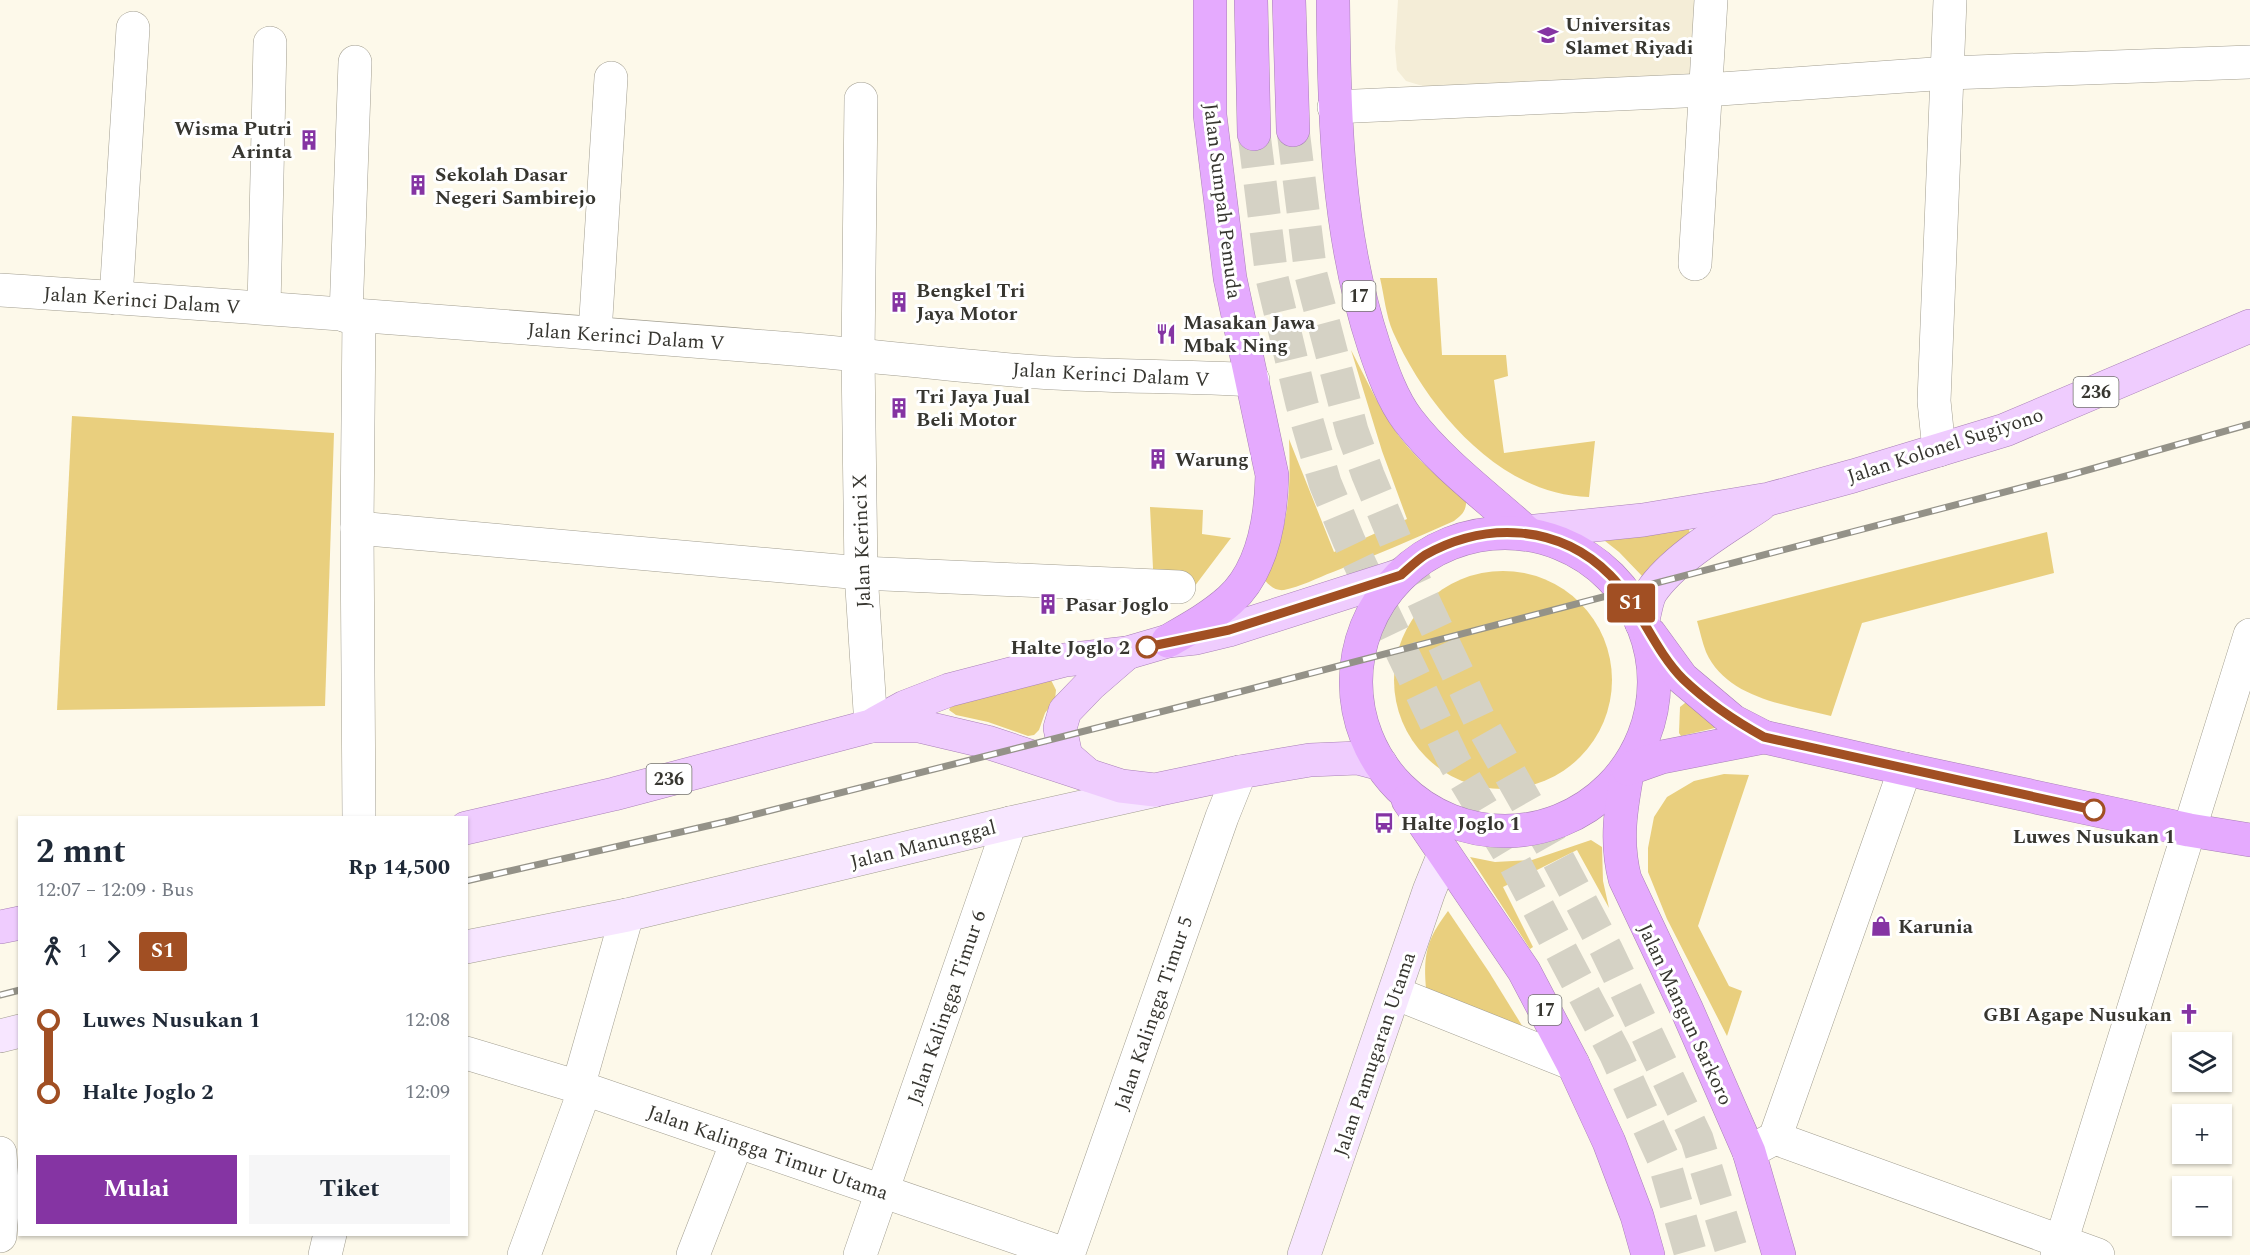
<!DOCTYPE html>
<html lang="id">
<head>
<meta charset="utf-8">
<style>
  :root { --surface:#fff; --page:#f6f6f7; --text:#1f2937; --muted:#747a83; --accent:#8534a3 }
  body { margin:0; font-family:Spectral,serif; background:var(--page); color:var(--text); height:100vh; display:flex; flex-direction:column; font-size:22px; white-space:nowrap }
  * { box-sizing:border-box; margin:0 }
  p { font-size:20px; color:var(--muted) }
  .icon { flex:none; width:33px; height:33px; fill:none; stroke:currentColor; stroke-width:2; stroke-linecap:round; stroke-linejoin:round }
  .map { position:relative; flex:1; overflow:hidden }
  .details { position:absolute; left:18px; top:816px; width:450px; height:420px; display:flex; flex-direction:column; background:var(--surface); border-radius:0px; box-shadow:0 2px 4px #0004 }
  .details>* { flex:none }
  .badge { padding:0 12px; border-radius:4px; font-size:21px; line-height:39px }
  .fabs { position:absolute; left:2172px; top:1032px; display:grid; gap:12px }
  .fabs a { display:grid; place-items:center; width:60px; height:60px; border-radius:0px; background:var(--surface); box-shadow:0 2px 4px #0004; font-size:30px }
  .map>.badge { position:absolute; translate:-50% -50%; box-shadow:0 0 0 3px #fff }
  .legs { display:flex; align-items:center; gap:9px; height:66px; padding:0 18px; font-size:20px }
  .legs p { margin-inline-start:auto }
  .overview { display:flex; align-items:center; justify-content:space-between; height:102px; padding:0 18px }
  h1 { font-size:33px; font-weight:700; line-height:45px }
  .button { display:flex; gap:12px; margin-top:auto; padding:12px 18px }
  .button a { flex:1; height:69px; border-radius:0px; background:var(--accent); color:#fff; font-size:24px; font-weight:700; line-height:69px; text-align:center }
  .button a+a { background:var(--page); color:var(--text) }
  ul { padding:0 18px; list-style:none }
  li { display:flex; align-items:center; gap:21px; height:72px; font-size:22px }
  li i { display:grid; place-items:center; width:9px; height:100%; margin:0 8px; background:currentColor }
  li i::after { content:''; width:15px; height:15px; margin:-8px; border:4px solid; border-radius:50%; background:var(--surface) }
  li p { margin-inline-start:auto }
  li:first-child i { background:linear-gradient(#0000 50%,currentColor 0) }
  li:last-child i { background:linear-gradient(currentColor 50%,#0000 0) }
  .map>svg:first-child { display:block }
  .built { fill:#f4edd7 }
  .green { fill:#e9cf7e }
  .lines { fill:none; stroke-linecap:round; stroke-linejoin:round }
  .highway-tunnel { stroke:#d5d2c5; stroke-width:33; stroke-dasharray:33 16; stroke-linecap:butt }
  .street-casing { stroke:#a29e90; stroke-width:34 }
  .secondary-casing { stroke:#a29e90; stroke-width:34 }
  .primary-casing { stroke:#a881b6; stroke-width:34 }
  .highway-casing { stroke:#a881b6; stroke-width:34 }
  .street { stroke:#fff; stroke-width:33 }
  .secondary { stroke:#f7e6ff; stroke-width:33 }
  .primary { stroke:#efccfe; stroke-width:33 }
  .highway { stroke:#e5aafe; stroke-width:33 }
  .rail-casing { stroke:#949288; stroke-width:7 }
  .rail { stroke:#fff; stroke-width:4.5; stroke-dasharray:14; stroke-linecap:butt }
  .line-1-casing { stroke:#fff; stroke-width:14 }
  .line-1 { stroke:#a14f23; stroke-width:9 }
  .stop-1-dot { fill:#fff; stroke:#a14f23; stroke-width:3 }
  .labels { text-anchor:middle; stroke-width:6; stroke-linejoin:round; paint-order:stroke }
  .shield { fill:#fff; stroke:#73726e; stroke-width:1.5 }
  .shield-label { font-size:18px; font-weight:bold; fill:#373630 }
  .poi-label { font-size:20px; font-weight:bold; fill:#373630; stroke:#fff; text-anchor:start }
  .street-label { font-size:20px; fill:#373630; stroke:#fff }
  .stop-label { font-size:20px; font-weight:bold; fill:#373630; stroke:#fff; text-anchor:end }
</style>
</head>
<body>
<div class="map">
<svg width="2250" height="1255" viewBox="0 0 2250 1255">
  <rect width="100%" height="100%" fill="#fdf9ea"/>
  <polygon class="built" points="1398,0 1701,0 1697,79 1426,87 1406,81 1397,70 1395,48"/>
  <g class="green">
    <path d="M1380 278H1437L1442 355H1506L1508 376 1494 380 1504 453 1595 441 1589 497C1499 495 1427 408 1393 332 1386 316 1384 295 1380 278Z"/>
    <path d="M1351 350C1368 382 1383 418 1407 446 1424 466 1445 483 1466 498 1467 510 1463 514 1454 521 1414 539 1374 556 1333 572 1317 578 1300 587 1284 590 1276 591 1269 586 1264 579 1289 528 1291 495 1289 439L1334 552 1407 519 1382 451Z"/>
    <polygon points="72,416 334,433 325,706 57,710"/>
    <polygon points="1150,507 1203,510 1202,534 1231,538 1194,587 1177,599 1155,609"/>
    <polygon points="1688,527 1691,536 1643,577 1619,552 1605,541 1603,536"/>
    <path d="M2047 532 2054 573 1862 623 1831 716C1788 705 1727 699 1706 652 1702 642 1700 631 1697 621Z"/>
    <circle cx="1503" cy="680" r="109"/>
    <polygon points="1051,680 1056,690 1055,700 1045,713 1039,730 1034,735 1028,736 988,722 956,715 949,710 953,702"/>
    <polygon points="1685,703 1691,703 1715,722 1715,728 1681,736 1679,733 1680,707"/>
    <polygon points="1724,774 1749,775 1698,926 1729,986 1742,991 1727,1036 1667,919 1648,872 1648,848 1654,817 1667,797 1694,781"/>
    <polygon points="1591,840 1602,847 1603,881 1609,908 1577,850 1503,887 1533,947 1530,949 1470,857 1495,862 1532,860"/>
    <path d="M1448 911 1489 972 1526 1032 1426 989C1423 954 1427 939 1448 911Z"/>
  </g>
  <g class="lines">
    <g class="highway-tunnel">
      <polyline points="1293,130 1311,275 1352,431 1368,475 1396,542 1481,723 1551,846 1606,949 1697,1139 1733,1255"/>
      <polyline points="1254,134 1272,278 1302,404 1325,483 1349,541 1455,763 1513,860 1615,1053 1663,1158 1691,1255"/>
    </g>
    <g class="street-casing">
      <g id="street">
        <polyline points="861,99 858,355 861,573 871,726"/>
        <polyline points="1334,107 1706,90 1948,73 2250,62"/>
        <polyline points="1695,264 1711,0"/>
        <path d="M0 290C265 307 529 328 793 349 875 356 956 366 1038 372 1109 377 1181 376 1253 380"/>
        <polyline points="116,298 133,28"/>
        <polyline points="264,307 270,43"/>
        <polyline points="346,316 355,62"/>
        <polyline points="595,333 611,78"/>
        <polyline points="1939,450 1934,401 1950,0"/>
        <polyline points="357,528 861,573 1179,587"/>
        <polyline points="359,818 357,528 359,316"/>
        <polyline points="1395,993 1573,1064"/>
        <polyline points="466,1053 585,1089 1068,1255"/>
        <polyline points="578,1087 627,915"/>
        <polyline points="1775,1138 2098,1255"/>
        <polyline points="1749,1152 1775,1138 1905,769"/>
        <polyline points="0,1153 3,1199 0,1236"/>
        <polyline points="325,1255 330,1234"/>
        <polyline points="524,1255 585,1089"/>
        <polyline points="693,1255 737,1142"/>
        <polyline points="860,1255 1010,823"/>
        <polyline points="1068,1255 1222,817 1240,772"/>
        <polyline points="2057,1255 2250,635"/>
      </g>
    </g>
    <g class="secondary-casing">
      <g id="secondary">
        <polyline points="466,947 627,915 1010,823 1153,791"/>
        <polyline points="0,1036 20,1031"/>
        <polyline points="1304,1255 1429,891 1444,854"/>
      </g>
    </g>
    <g class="primary-casing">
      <g id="primary">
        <polyline points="1526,532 1643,520 1769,499 1853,476 2005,430 2250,326"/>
        <path d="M1642 624C1645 614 1646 601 1651 592 1674 558 1726 528 1760 505"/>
        <polyline points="876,723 905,707 949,690 1065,660 1127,653 1168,641 1196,638 1229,630 1401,575"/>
        <polyline points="1088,775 1066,756 1060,728 1065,711 1090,685 1127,653"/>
        <polyline points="466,828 614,794 871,726 919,726 987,742 1121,786 1155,790 1240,772 1310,760 1358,758 1381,764"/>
        <polyline points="0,927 20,923"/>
      </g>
    </g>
    <g class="highway-casing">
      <g id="highway">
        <polyline points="1251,0 1254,134"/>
        <polyline points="1289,0 1293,130"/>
        <path d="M1333 0C1334 117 1337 234 1374 346 1382 370 1392 399 1408 420 1441 463 1486 496 1526 532"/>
        <circle cx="1505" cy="682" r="149"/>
        <polyline points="1650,634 1682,678 1733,721 1764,737 1905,769 2189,830 2250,840"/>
        <path d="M1168 641C1189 629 1211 617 1230 600 1263 570 1271 518 1272 475L1230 278 1210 115V0"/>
        <path d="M1628 769C1621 807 1615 841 1625 879L1687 1010 1749 1152 1779 1255"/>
        <polyline points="1628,769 1662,757 1764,737"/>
        <polyline points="1408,800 1524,971 1573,1064 1609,1142 1637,1216 1648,1255"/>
      </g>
    </g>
    <use href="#street" class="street"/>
    <use href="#secondary" class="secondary"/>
    <use href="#primary" class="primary"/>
    <use href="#highway" class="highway"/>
    <g class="rail-casing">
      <g id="rail">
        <polyline points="466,881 729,821 1239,692 2070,475 2250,424"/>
        <polyline points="0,995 20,990"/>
      </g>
    </g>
    <use href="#rail" class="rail"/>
  </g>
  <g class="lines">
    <g class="line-1-casing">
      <path id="line-1" d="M1147 647 1229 630 1401 575C1408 569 1416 561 1425 555 1486 521 1559 524 1610 575 1638 603 1654 650 1683 679 1707 702 1735 721 1764 737L2094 810"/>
    </g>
    <use href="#line-1" class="line-1"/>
  </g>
  <defs>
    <g id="university-bare" transform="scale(1.62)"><path d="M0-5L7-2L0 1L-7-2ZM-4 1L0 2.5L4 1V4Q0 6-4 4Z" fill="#8534a3" stroke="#fff" stroke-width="2.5" paint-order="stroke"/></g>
    <g id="building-bare" transform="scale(1.62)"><path d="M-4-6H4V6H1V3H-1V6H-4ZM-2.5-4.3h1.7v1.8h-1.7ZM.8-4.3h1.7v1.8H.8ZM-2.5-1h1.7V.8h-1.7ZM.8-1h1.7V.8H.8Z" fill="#8534a3" stroke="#fff" stroke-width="2.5" paint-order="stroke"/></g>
    <g id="restaurant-bare" transform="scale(1.62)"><path d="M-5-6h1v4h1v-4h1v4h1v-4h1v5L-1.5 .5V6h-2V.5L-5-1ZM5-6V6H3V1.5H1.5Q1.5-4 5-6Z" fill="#8534a3" stroke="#fff" stroke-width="2.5" paint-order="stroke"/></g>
    <g id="bus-bare" transform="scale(1.62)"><path d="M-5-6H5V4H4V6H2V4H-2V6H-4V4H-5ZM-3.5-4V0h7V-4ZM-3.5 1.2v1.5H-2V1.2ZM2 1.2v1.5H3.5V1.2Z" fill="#8534a3" stroke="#fff" stroke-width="2.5" paint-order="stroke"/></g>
    <g id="shop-bare" transform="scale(1.62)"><path d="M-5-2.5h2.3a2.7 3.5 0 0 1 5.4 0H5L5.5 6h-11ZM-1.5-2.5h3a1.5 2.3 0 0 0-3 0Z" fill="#8534a3" stroke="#fff" stroke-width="2.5" paint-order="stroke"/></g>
    <g id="church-bare" transform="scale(1.62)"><path d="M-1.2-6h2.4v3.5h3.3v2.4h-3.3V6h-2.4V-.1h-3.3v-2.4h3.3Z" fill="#8534a3" stroke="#fff" stroke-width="2.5" paint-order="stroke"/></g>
  </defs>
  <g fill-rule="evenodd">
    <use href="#university-bare" x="1548" y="35"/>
    <use href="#building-bare" x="309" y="140"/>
    <use href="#building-bare" x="418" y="185"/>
    <use href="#building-bare" x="899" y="302"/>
    <use href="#restaurant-bare" x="1166" y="334"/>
    <use href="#building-bare" x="899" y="408"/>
    <use href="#building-bare" x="1158" y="459"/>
    <use href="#building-bare" x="1048" y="604"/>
    <use href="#bus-bare" x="1384" y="823"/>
    <use href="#shop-bare" x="1881" y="926"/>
    <use href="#church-bare" x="2189" y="1014"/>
  </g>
  <g class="stop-1-dot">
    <circle cx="1147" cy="647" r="10"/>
    <circle cx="2094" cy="810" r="10"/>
  </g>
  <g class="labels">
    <g class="shield">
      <rect x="1342.5" y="281" width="33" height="30" rx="4.5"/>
      <rect x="2073.5" y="377" width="45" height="30" rx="4.5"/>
      <rect x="646.5" y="764" width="45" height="30" rx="4.5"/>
      <rect x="1528.5" y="995" width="33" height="30" rx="4.5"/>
    </g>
    <g class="shield-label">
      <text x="1359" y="302">17</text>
      <text x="2096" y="398">236</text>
      <text x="669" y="785">236</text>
      <text x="1545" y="1016">17</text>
    </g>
    <g class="poi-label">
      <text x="1565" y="31">Universitas<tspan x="1565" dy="23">Slamet Riyadi</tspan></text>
      <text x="292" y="135" text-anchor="end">Wisma Putri<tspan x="292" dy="23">Arinta</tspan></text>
      <text x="435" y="181">Sekolah Dasar<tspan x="435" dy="23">Negeri Sambirejo</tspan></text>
      <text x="916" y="297">Bengkel Tri<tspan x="916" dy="23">Jaya Motor</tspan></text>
      <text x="1183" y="329">Masakan Jawa<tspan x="1183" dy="23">Mbak Ning</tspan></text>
      <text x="916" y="403">Tri Jaya Jual<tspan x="916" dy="23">Beli Motor</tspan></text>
      <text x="1175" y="466">Warung</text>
      <text x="1065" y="611">Pasar Joglo</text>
      <text x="1401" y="830">Halte Joglo 1</text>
      <text x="1898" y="933">Karunia</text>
      <text x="2172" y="1021" text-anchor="end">GBI Agape Nusukan</text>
    </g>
    <g class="street-label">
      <text transform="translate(1223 201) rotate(83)" y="7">Jalan Sumpah Pemuda</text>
      <text transform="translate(142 300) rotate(4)" y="7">Jalan Kerinci Dalam V</text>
      <text transform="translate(626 336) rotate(4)" y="7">Jalan Kerinci Dalam V</text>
      <text transform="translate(1111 374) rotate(3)" y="7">Jalan Kerinci Dalam V</text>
      <text transform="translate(1945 445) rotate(-18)" y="7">Jalan Kolonel Sugiyono</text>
      <text transform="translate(861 541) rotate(-92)" y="7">Jalan Kerinci X</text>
      <text transform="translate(923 844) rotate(-14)" y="7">Jalan Manunggal</text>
      <text transform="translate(946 1007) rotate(-71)" y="7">Jalan Kalingga Timur 6</text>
      <text transform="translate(1153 1013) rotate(-71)" y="7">Jalan Kalingga Timur 5</text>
      <text transform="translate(1686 1014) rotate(65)" y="7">Jalan Mangun Sarkoro</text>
      <text transform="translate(1374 1054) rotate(-71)" y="7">Jalan Pamugaran Utama</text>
      <text transform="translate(768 1152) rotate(19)" y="7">Jalan Kalingga Timur Utama</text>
    </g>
    <g class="stop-label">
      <text x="1130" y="654">Halte Joglo 2</text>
      <text x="2094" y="843" text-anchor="middle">Luwes Nusukan 1</text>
    </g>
  </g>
</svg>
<div class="fabs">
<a><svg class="icon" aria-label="layers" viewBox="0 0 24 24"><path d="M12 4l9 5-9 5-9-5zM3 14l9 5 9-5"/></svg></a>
<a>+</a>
<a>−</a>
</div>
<b class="badge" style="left:1631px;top:603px;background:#a14f23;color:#fff">S1</b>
<section class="details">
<div class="overview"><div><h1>2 mnt</h1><p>12:07 – 12:09 · Bus</p></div><b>Rp 14,500</b></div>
<div class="legs"><svg class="icon" aria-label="walk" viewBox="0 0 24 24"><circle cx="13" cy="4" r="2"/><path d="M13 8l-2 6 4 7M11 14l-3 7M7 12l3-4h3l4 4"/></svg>1<svg class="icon" aria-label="forward" viewBox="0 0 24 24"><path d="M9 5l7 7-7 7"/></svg><b class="badge" style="background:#a14f23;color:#fff">S1</b></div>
<ul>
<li><i style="color:#a14f23"></i><b>Luwes Nusukan 1</b><p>12:08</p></li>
<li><i style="color:#a14f23"></i><b>Halte Joglo 2</b><p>12:09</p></li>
</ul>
<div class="button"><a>Mulai</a><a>Tiket</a></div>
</section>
</div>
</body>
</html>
